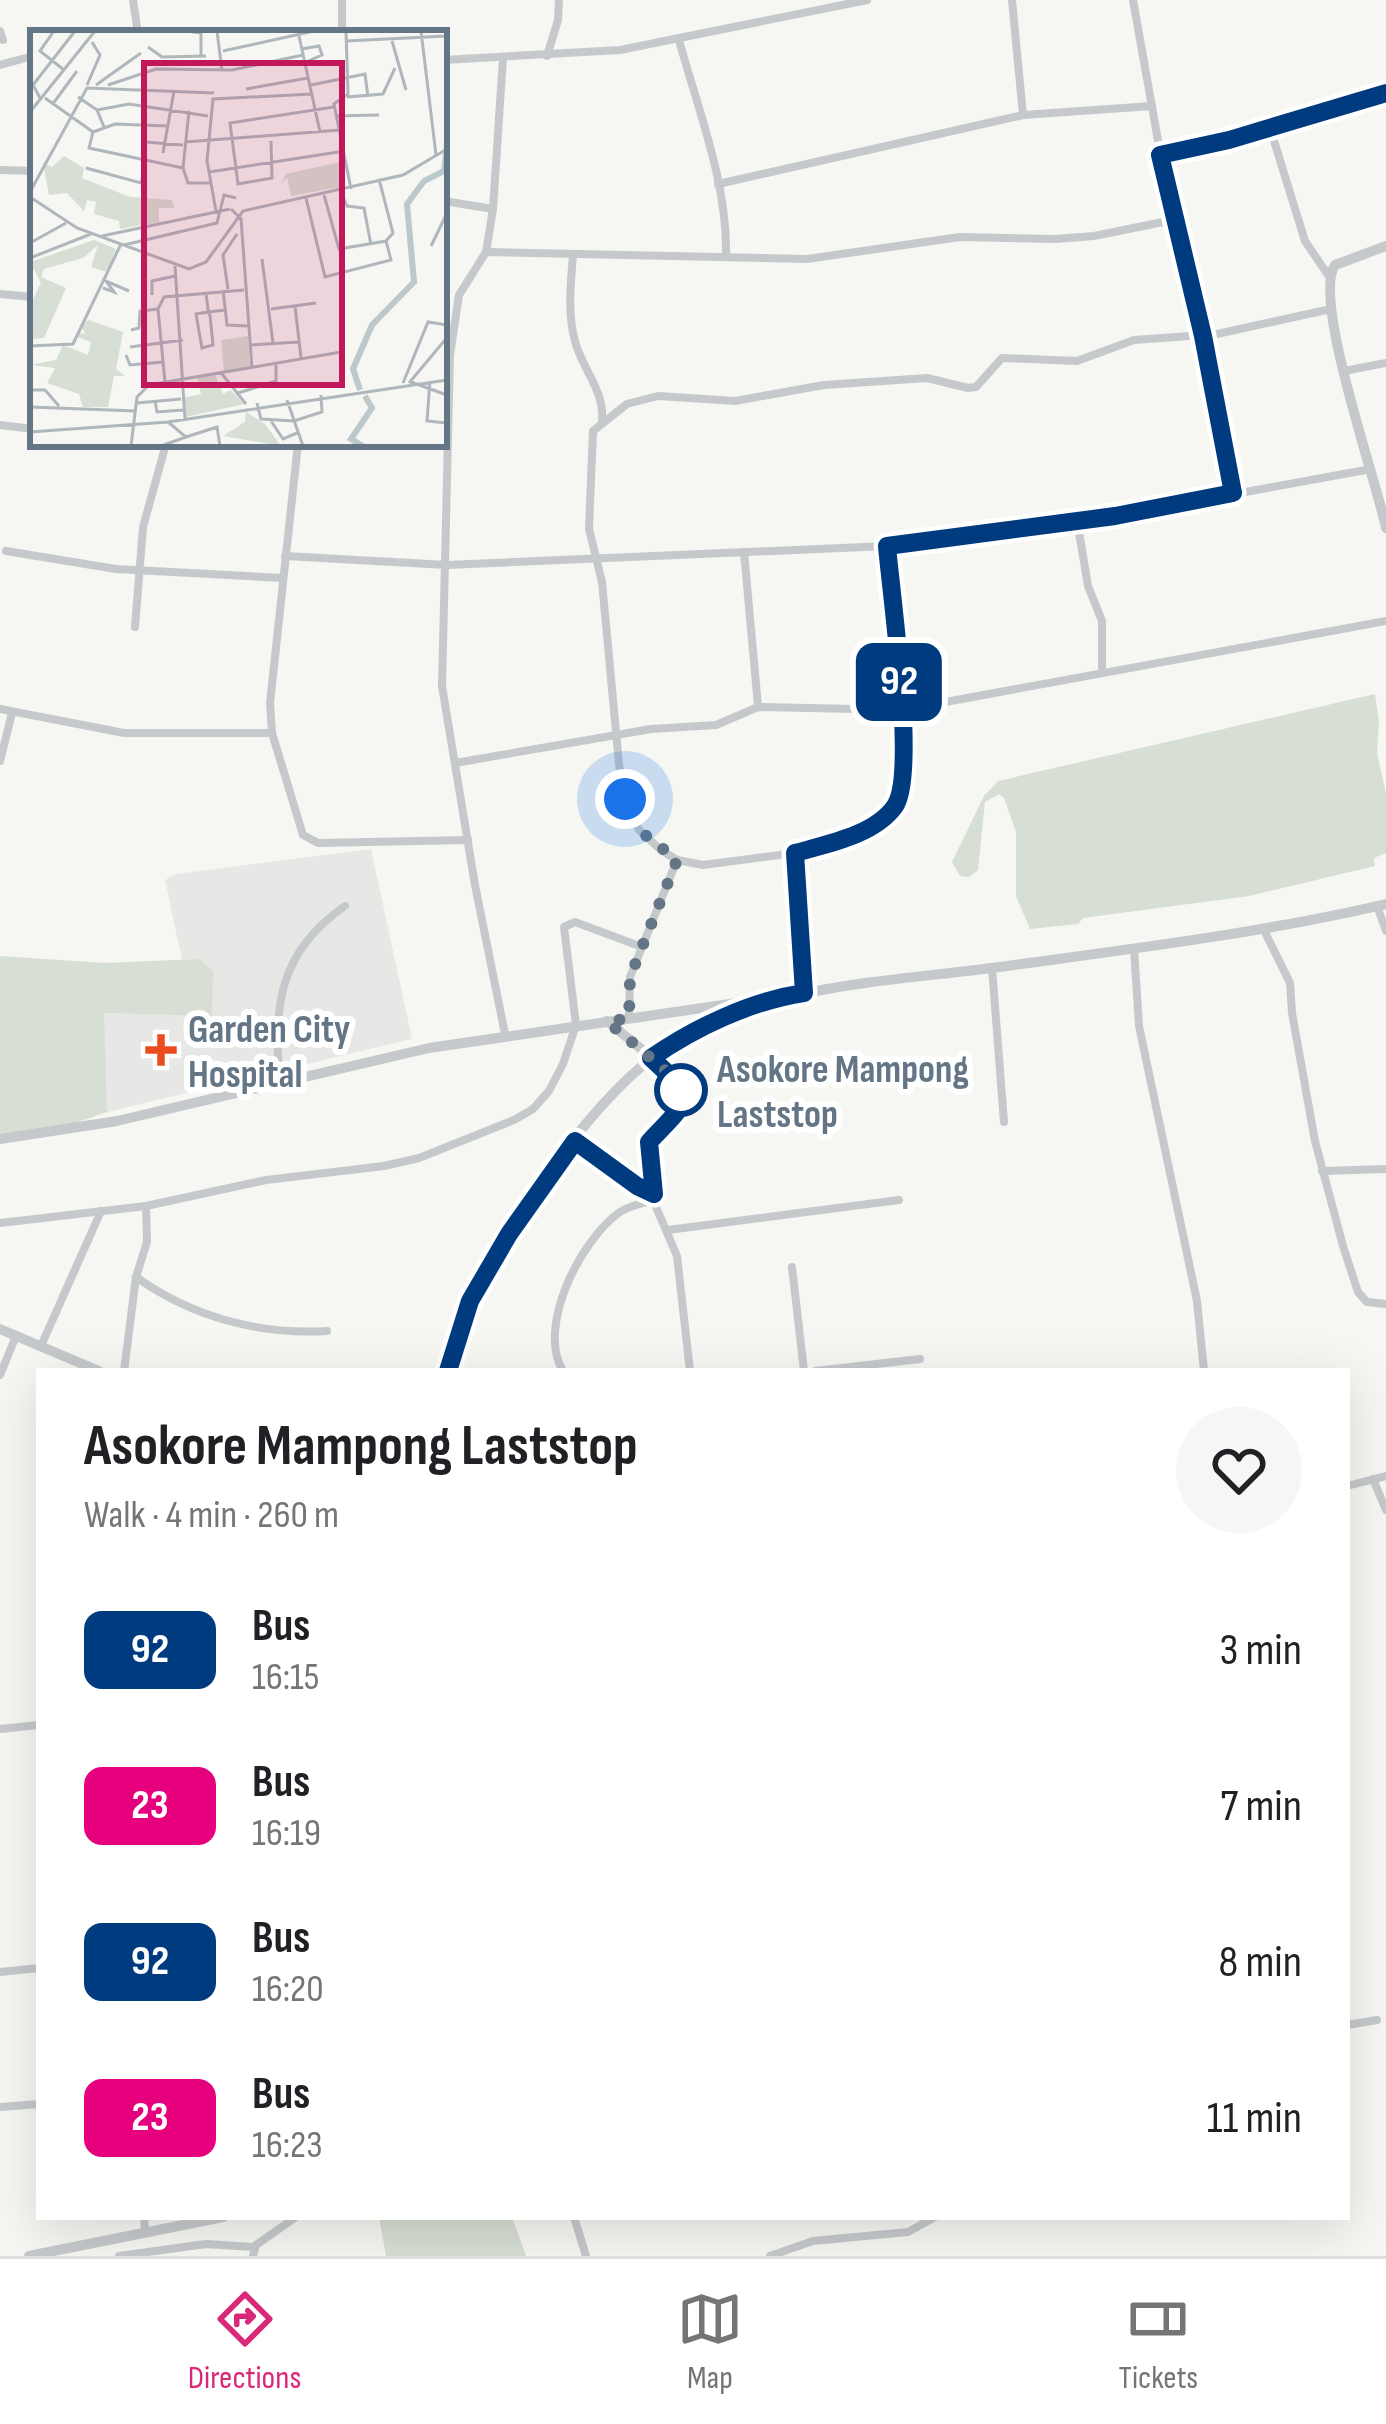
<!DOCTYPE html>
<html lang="en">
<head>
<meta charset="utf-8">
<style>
  :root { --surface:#fff; --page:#f6f6f6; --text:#202124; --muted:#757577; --line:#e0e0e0; --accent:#db2777 }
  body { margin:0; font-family:"Sofia Sans Condensed",sans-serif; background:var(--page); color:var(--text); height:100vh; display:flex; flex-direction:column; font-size:45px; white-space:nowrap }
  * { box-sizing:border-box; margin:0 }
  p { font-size:39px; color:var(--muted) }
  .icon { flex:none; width:66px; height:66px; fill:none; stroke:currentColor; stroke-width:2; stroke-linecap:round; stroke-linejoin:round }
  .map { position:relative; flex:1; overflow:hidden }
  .panel { position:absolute; left:36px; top:1368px; width:1314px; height:852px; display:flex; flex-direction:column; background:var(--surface); border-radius:0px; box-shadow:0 12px 48px #0002 }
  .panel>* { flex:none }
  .badge { padding:0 24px; border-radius:18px; font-size:42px; line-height:78px }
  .you { position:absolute; width:60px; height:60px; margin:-30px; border:9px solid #fff; border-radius:50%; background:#1a73e8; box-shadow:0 0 0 18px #1a73e833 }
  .map>.badge { position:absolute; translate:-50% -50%; box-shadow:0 0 0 6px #fff }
  .round { display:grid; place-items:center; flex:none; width:126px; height:126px; border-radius:63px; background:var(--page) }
  .summary { display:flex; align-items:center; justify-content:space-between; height:204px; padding:0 48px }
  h1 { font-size:57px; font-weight:700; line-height:90px }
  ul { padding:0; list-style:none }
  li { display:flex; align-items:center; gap:36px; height:156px; padding:0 48px }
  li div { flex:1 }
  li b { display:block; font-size:45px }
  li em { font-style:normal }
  li .badge { min-width:132px; font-weight:700; text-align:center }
  .dock { display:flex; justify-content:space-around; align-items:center; height:168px; border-top:3px solid var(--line); background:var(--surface); font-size:33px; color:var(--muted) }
  .dock a { display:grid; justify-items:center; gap:6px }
  .dock .selected { color:var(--accent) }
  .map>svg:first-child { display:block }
  .built { fill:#e7e8e6 }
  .green { fill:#d7ded3 }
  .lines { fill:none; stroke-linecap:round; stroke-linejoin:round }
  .minor { stroke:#c6c9cc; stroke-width:8 }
  .tertiary { stroke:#c6c9cc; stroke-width:10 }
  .line-casing { stroke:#fff; stroke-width:27 }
  .line { stroke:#003b80; stroke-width:18 }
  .walk { stroke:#647685; stroke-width:12; stroke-dasharray:0 21.6 }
  .poi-dot { fill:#eb4c1d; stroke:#fff; stroke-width:4.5 }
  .stop-dot { fill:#fff; stroke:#003b80; stroke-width:6 }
  .labels { text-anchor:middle; stroke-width:12; stroke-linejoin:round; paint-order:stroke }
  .poi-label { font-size:39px; font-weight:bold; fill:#647685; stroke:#fff; text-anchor:start }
  .stop-label { font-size:39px; font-weight:bold; fill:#647685; stroke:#fff; text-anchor:start }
  .inset-river { fill:none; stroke:#bbc8cc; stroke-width:6 }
  .inset-road { fill:none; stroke:#afb7bc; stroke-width:3 }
  .view { fill:#c2185b; fill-opacity:0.15; stroke:#c2185b; stroke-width:6 }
  .inset-edge { fill:none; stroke:#647685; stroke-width:6 }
</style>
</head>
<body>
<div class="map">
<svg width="1386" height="2256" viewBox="0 0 1386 2256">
  <rect width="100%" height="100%" fill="#f6f6f2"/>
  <polygon class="built" points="371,849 412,1039 107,1112 103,1013 212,1015 199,959 182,960 165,880 177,874"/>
  <g class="green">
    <polygon points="1375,694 1379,723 1377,753 1386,793 1386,853 1374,858 1375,866 1249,896 1083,918 1078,924 1030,929 1016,896 1016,832 1004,798 999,794 985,802 978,870 969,877 960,876 952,862 984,796 998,781"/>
    <polygon points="0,956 104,963 199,959 213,971 212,1016 104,1013 107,1112 75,1123 0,1135"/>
    <polygon points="379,2217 512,2217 526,2256 386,2256"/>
  </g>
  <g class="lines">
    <g class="minor">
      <polyline points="133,0 138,33"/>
      <polyline points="342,0 342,33"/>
      <polyline points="1012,0 1023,115"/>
      <polyline points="1133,0 1170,208 1203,336 1233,493"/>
      <polyline points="0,31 3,40"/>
      <path d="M679 40C698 110 728 184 726 257"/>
      <polyline points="547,56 558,20 559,0"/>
      <polyline points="444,60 620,50 867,0"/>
      <polyline points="0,65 33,56"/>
      <polyline points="1270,128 1305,241 1328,275"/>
      <polyline points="1159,155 1230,139 1386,93"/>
      <polyline points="0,170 33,171"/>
      <polyline points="718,184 1023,115 1152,106"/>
      <polyline points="444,201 493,209"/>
      <polyline points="486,252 493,209 503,58"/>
      <path d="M573 254C571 283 567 312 575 341 582 369 605 391 602 421"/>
      <polyline points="0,294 33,297"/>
      <polyline points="1344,371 1386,363"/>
      <polyline points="0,425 33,429"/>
      <polyline points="298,444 270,703 272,733 303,835 318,843 468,840"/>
      <polyline points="1077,520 1088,586 1102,621 1102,672"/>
      <polyline points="887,546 905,750 904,788 895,806 879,822 795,853 703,865 677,860 661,850 639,830 625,799 619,764 602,582 589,529 593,431 627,404 658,396 735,401 824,385 927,378 968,388 976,387 1002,358 1077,361 1134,340 1217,334 1331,309"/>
      <polyline points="6,551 116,569 282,578"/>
      <polyline points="744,552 758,706"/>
      <polyline points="285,556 447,565 887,546 1115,516 1371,469"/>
      <polyline points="135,627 143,527 166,444"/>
      <polyline points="0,709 124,733 272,733"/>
      <polyline points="0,761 12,713"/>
      <polyline points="455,763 651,729 716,725 758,707 902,710 1386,621"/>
      <polyline points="795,853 804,993"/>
      <polyline points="1377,906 1386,931"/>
      <polyline points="1263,928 1290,983 1292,1013 1315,1141 1343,1246 1358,1292 1367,1302 1386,1304"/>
      <polyline points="1134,948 1139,1026 1197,1301 1204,1371"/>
      <polyline points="992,968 1004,1122"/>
      <polyline points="629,1018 630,977 677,860"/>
      <polyline points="505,1034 475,885 442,686 450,355 459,295 486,252 807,259 960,237 1055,239 1094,236 1173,220"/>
      <polyline points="651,1057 681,1090 678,1115 651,1138 656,1207 677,1256 690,1371"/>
      <path d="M280 1083C273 1008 278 952 345 906"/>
      <polyline points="575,1141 637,1186 653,1193"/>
      <polyline points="1322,1171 1386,1169"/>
      <polyline points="0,1223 146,1206 266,1180 384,1166 419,1158 514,1120 533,1109 549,1091 563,1064 576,1025 564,927 575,922 642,947"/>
      <polyline points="668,1230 899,1200"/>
      <polyline points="792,1267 804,1371"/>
      <path d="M136 1277C192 1317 259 1335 327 1331"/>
      <polyline points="41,1346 101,1211"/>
      <polyline points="124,1371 136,1277 147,1242 146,1206"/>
      <path d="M563 1371C536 1327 581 1239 620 1212 630 1205 643 1203 655 1200"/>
      <polyline points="815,1371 920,1359"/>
      <polyline points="0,1375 16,1336"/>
      <polyline points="1373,1479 1386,1510"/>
      <polyline points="1347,1486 1386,1476"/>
      <polyline points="0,1729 39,1725"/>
      <polyline points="0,1972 39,1968"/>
      <polyline points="1347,2025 1377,2020"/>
      <polyline points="0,2107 39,2104"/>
      <polyline points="144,2217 145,2230"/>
      <polyline points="574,2217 586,2256"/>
      <polyline points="119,2256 206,2244 253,2247"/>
      <polyline points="253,2256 256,2245 296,2217"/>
      <polyline points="770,2256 813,2241 908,2232 935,2217"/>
    </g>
    <g class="tertiary">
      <path d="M1386 246 1335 265C1312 299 1376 479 1386 528"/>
      <polyline points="607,1021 651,1057"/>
      <polyline points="0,1139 117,1121 429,1048 757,1000"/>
      <polyline points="0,1329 99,1371"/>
      <path d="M449 1371C456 1348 459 1324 470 1302 508 1223 596 1092 669 1046 764 985 883 982 992 968 1123 950 1257 934 1386 904"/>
      <polyline points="29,2256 223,2217"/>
    </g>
  </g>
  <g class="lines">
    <g class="line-casing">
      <path id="line" d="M448 1371 470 1301 509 1234 575 1141 637 1186 654 1194 649 1142C686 1102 699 1101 651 1058 696 1027 751 1001 804 993L795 853C827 844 875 835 895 806 917 774 891 594 887 546L1115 516 1233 493 1203 336 1160 155 1229 140 1386 93"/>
    </g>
    <use href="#line" class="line"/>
    <polyline class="walk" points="625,799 639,830 677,860 630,977 629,1018 608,1022 673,1077 681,1090"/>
  </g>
  <path class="poi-dot" d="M155 1032h12v12h12v12h-12v12h-12v-12h-12v-12h12z"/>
  <circle class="stop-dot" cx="681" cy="1090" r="24"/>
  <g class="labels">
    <g class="poi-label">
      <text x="188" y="1042">Garden City<tspan x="188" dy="45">Hospital</tspan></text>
    </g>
    <g class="stop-label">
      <text x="717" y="1082">Asokore Mampong<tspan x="717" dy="45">Laststop</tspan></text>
    </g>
  </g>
  <g transform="translate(30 30)">
    <rect width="417" height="417" fill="#f6f6f2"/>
    <path d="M34 126 54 138 52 148 100 167 142 170 144 178H129V192L90 199 89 191 64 184 66 172 57 170 54 181 37 163 19 165 13 133 22 137ZM310 132V157L261 166 257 147 250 156 256 144ZM64 210 86 219 77 242 61 237 68 215 53 228 14 239 11 247 36 258 14 308 0 309V276L11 253 0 232ZM59 290 93 302 86 339 95 346H84L78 377H53L49 364 17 353 25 338 0 335 26 330 33 315 58 325 61 312 48 307V303L56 304 49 295ZM218 306 220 337 194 341 191 310ZM185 344 193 364 200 360 215 374 155 387 152 368 171 364 167 347ZM216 382 235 394 251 416 193 406 215 392Z" fill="#d7ded3"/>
    <path class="inset-river" d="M330 360 323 339 342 295 384 252 377 174 394 151 414 141 417 115M333 416 321 409 342 378 335 366"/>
    <path class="inset-road" d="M24 1 10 21 34 40M156 1 171 3V25M187 1 192 41M316 1 318 64 304 74 321 159M391 1 406 125M269 6 290 102M316 11 417 6M362 11 376 60M118 17 132 27 176 26M272 19 289 16 292 25 276 32M193 21 284 1M57 55 70 25 62 12M66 55 111 23M78 55 126 39 202 40 273 25M281 55 335 44 338 67M216 59 278 48M48 67 67 80 74 97M317 67 353 64 365 38M10 68 3 55 45 1M15 68 63 102M22 75 47 41M67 80 99 74 178 86M159 81 153 138 158 153H181M0 82 65 1M306 86 349 85M138 96 85 94 63 102 59 118 153 138M241 111 242 148 208 154 200 93 304 77M115 112 153 115M155 112 310 100M133 123 144 61M56 138 111 153 115 136M179 142 315 121M0 162 57 58 184 63M311 162 317 176 334 178 341 215M294 165 309 219 356 211 363 203 349 149M0 167 47 198 159 239 176 232 213 181 373 145 417 119M276 168 295 247 361 230 356 211M201 179 211 189 222 338M186 181 177 131 183 69 282 64M72 206 200 179M0 213 36 193M94 215 187 193 194 165 206 168M401 216 417 183M0 228 61 204M232 229 243 313M145 236 155 389M73 258 84 262 76 251 99 261M198 259 193 225 207 204M193 260 197 295 218 296M176 263 178 279V282L180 285 183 315 172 318 166 284 178 282 195 280M122 265V251L145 246M265 276 271 328M128 279 135 352M241 279 286 273M101 300 109 298 110 281 128 279 134 267 214 260M220 315 269 312M0 316 43 314 91 214M100 317 153 310M96 325 100 335 133 332M192 344 216 374M400 351 397 391 417 393M381 352 417 365M373 353 398 292 417 295M379 353 415 310M0 360H15L29 376M208 363 246 351V333M257 370 273 416M125 371 127 382 153 380M107 373 151 369M227 373 231 389 264 391 292 382 291 365M0 377 106 381M241 391 253 409 267 403M0 402 138 392 417 350M156 407 187 397 190 416M101 416 107 367 119 355 311 322M131 416 156 407 138 392"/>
    <path class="view" d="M114 33H312V355H114Z"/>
    <rect width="417" height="417" class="inset-edge"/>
  </g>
</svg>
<div class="you" style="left:625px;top:799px"></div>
<b class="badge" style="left:899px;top:682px;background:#003b80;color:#fff">92</b>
<section class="panel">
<div class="summary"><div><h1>Asokore Mampong Laststop</h1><p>Walk · 4 min · 260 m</p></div><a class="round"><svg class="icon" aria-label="heart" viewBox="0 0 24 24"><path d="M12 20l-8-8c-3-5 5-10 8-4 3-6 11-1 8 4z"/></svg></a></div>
<ul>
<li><span class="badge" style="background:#003b80;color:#fff">92</span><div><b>Bus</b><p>16:15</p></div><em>3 min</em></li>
<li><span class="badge" style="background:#e6007e;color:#fff">23</span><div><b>Bus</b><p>16:19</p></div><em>7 min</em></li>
<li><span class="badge" style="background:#003b80;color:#fff">92</span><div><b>Bus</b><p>16:20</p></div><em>8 min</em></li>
<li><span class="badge" style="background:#e6007e;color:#fff">23</span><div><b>Bus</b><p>16:23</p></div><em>11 min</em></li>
</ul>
</section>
</div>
<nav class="dock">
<a class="selected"><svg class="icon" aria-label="directions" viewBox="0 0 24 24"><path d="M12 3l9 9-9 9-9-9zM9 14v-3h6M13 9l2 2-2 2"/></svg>Directions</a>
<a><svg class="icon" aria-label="map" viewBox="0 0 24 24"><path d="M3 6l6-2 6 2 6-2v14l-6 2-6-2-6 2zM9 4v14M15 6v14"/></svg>Map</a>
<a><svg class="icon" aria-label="tickets" viewBox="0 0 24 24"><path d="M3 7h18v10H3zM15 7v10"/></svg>Tickets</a>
</nav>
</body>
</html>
